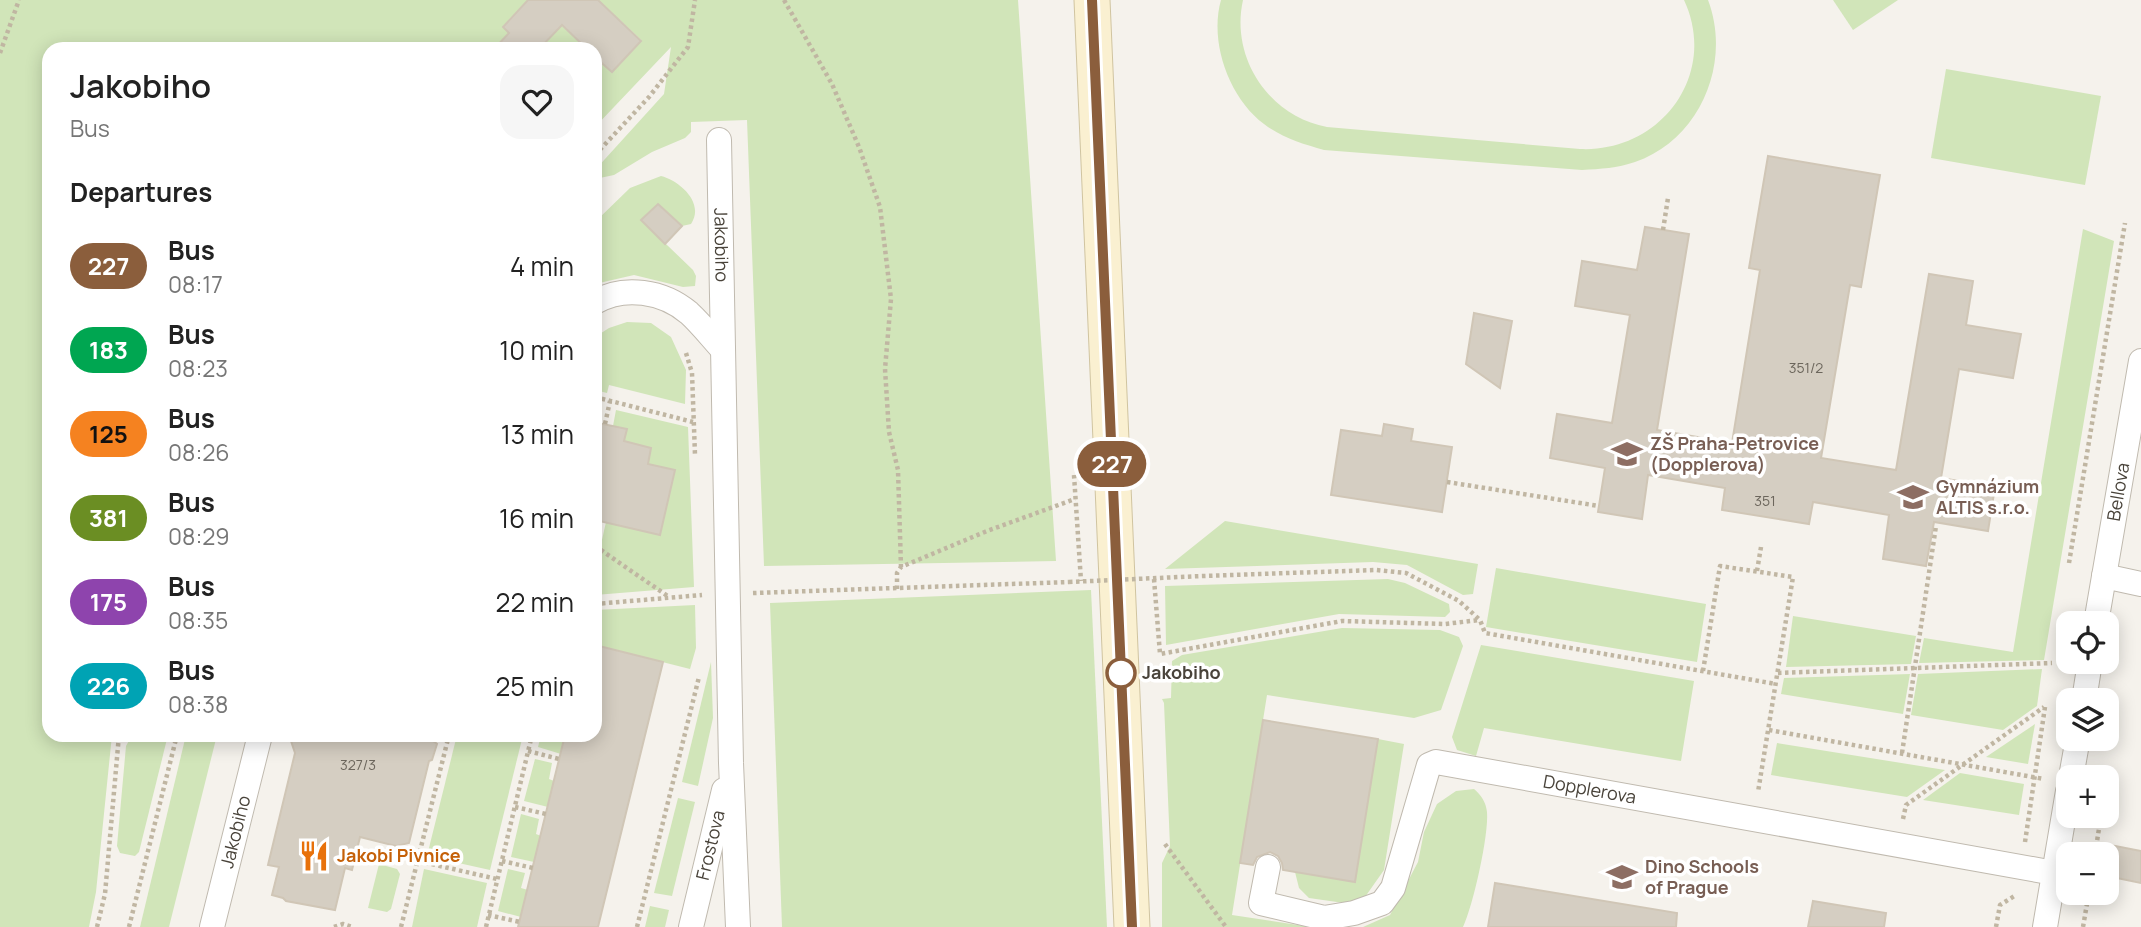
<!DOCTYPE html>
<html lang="en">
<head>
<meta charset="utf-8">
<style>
  :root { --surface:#fff; --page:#f6f6f6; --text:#222; --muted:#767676 }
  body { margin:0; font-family:Manrope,sans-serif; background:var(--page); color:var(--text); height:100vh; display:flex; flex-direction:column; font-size:26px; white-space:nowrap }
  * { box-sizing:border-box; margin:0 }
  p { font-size:23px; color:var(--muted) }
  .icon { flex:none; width:38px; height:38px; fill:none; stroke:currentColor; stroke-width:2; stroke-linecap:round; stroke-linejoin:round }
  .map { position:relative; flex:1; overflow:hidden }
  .details { position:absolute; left:42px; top:42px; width:560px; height:700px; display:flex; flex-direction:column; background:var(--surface); border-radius:21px; box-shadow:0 4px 18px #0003 }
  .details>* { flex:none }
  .badge { padding:0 14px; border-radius:23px; font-size:24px; line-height:46px }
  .controls { position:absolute; left:2056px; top:611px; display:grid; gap:14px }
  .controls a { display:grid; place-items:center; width:63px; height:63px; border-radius:14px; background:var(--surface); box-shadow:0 4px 18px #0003; font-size:35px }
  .map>.badge { position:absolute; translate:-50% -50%; box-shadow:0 0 0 4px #fff }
  h2 { padding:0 28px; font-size:26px; line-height:63px }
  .round { display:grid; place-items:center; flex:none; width:74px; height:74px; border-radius:21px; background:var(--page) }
  .overview { display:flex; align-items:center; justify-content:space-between; height:119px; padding:0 28px }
  h1 { font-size:33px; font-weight:600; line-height:52px }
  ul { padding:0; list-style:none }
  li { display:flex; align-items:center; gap:21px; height:84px; padding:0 28px }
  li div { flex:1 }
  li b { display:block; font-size:26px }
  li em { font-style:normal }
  li .badge { min-width:77px; font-weight:700; text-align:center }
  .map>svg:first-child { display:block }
  .green { fill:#d1e5b9 }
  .building { fill:#d5cec2; stroke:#d0c6b6; stroke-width:2 }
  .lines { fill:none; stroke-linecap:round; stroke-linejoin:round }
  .minor-casing { stroke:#c0baaf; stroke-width:26 }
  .secondary-casing { stroke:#d0c4a0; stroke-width:37 }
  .path { stroke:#c0b6a2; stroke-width:4.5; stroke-dasharray:3.5 3.5; stroke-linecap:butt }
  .minor { stroke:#fff; stroke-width:24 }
  .secondary { stroke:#faf0d1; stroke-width:35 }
  .path-bridge { stroke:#c0b6a2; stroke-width:4.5; stroke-dasharray:3.5 3.5; stroke-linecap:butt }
  .line-casing { stroke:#fff; stroke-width:16 }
  .line { stroke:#8b5e3c; stroke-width:10 }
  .stop-dot { fill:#fff; stroke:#8b5e3c; stroke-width:3.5 }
  .labels { text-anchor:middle; stroke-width:7; stroke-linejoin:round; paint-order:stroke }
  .number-label { font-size:14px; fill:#6c665c }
  .street-label { font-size:18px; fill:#49433a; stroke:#fff }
  .education-label { font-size:18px; font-weight:bold; fill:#785e54; stroke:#fff; text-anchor:start }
  .stop-label { font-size:18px; font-weight:bold; fill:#49433a; stroke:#fff; text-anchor:start }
  .food-label { font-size:18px; font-weight:bold; fill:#c56008; stroke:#fff; text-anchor:start }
</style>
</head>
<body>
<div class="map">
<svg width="2141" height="927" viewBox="0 0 2141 927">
  <rect width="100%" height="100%" fill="#f5f2ec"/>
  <g class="green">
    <polygon points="0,0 528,0 503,26 509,33 494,49 49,49 49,735 112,735 96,892 89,927 0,927"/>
    <polygon points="585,0 1018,0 1056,561 764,566 747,120 691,122 691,132 685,138 652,152 614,175 595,179 595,170 664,94 671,47 595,127 595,57 612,72 641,40 620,20 610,30"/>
    <path d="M1221 0H1243C1230 58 1269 116 1327 127L1580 149C1660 153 1719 75 1684 0H1708C1732 63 1700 140 1635 162 1617 168 1601 169 1582 170L1324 150C1303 144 1282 138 1264 124 1229 98 1209 42 1221 0Z"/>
    <polygon points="1833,0 1898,0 1853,30"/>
    <polygon points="561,25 587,49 539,49"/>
    <polygon points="1946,69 2101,96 2085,185 1931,158"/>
    <path d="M661 176C680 181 705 203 691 224L682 226 658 204 641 220 693 270 696 276 695 286 683 287 634 275 595 284V222L630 188Z"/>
    <polygon points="2083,229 2114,241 2044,660 1919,663 1924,638 2013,652"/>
    <polygon points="627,322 651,323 671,337 686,370 685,404 609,385 607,393 595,390 595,337 609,328"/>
    <polygon points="616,410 688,427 694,587 595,595 595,571 606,522 660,535 675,471 648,464 651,448 624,441 627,429 613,426"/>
    <polygon points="1225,521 1478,564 1473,594 1463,595 1407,565 1373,562 1165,569"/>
    <polygon points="1496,568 1706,604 1697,662 1486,627"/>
    <polygon points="1388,579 1405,583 1449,604 1450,612 1445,617 1339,614 1166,645 1165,586"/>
    <polygon points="1091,590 1107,927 782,927 770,603"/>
    <polygon points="695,605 696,648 690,669 595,645 595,610"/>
    <polygon points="1793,616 1916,636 1911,664 1786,667"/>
    <polygon points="1342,628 1440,630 1459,637 1463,646 1441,710 1414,718 1267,695 1232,915 1311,927 1162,927 1162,863 1170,846 1164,703 1162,699 1171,698 1172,661 1182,655"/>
    <polygon points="1481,645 1694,681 1681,761 1484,728 1476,756 1457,750 1452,737"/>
    <polygon points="711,662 713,718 698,786 682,782"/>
    <polygon points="2042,669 2037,706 2003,730 1911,715 1918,674"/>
    <polygon points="1910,674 1903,714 1781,694 1784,678"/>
    <polygon points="2035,724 2028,764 1986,757"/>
    <polygon points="140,735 168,735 139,852 135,856 120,853 117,846 126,746 130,739"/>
    <polygon points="186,735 217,735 169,927 140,927"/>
    <polygon points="457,735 523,735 490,870 427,856"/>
    <polygon points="541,735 565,735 561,754 538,747"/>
    <polygon points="1378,739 1404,744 1384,870 1365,897 1351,904 1309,898 1299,888 1295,872 1355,882"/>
    <polygon points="1777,743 1945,770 1907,797 1771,775"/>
    <polygon points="535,759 552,763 549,779 554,781 548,807 524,801"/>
    <polygon points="1960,773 2024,784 2019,815 1923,800"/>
    <path d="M1474 789C1481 795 1486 802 1487 812 1489 835 1473 906 1463 927H1363L1390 915 1418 862 1424 832 1437 804 1456 791Z"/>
    <polygon points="678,798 695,802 672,896 654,893"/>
    <polygon points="521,814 539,819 536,834 541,836 534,862 511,857"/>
    <polygon points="379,864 397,869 400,874 391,909 387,912 368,908"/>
    <polygon points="424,869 487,883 477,927 412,927"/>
    <polygon points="508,869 525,873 521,888 528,890 521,917 498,911"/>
    <polygon points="650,906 669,910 665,927 645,927"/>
  </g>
  <g class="building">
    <polygon points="528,0 598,0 641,41 612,72 595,57 595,49 587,49 562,25 539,49 494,49 509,33 503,27"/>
    <polygon points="1768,156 1880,175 1861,287 1850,285 1821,458 1896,470 1929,274 1973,281 1966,325 2021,334 2013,378 1959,369 1941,478 1995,487 1988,531 1934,522 1926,566 1883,559 1889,515 1813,502 1809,524 1722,510 1725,488 1648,475 1642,519 1598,512 1605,468 1550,458 1557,414 1612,423 1630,315 1575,306 1582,261 1637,270 1645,227 1689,234 1657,430 1732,443 1760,270 1749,268"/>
    <polygon points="658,204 682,226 665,244 641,220"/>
    <polygon points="1474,313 1512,321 1500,388 1466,364"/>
    <polygon points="598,423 627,429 624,441 651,448 648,464 675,470 660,535 595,520 595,437"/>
    <polygon points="1384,424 1413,429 1411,441 1452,447 1442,512 1331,495 1341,430 1382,436"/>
    <polygon points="595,645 663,662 598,927 518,927 565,735 595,735"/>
    <polygon points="1263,720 1378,739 1355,882 1283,870 1282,863 1278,856 1270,852 1257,857 1253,865 1240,863"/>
    <polygon points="289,735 425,735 437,744 432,760 429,761 409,843 396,846 360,837 352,870 345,868 335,910 286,901 283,898 272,895 279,867 268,865 295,753"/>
    <polygon points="2110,845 2141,851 2141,883 2107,876"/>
    <polygon points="1495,883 1677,913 1676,927 1488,927"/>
    <polygon points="1813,901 1886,913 1884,927 1808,927"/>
  </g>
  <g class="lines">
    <g class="minor-casing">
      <g id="minor">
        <path id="s1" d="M719 140 731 763 738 927"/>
        <path d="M595 302C624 285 663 291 689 313 701 324 712 338 723 350"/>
        <polyline points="2104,576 2141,584"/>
        <path id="s2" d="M2096 623 2141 361"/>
        <polyline points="2084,700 2090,662"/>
        <polyline points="2071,777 2078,738"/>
        <path id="s3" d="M1268 867 1261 903 1324 918 1354 913 1382 903 1393 888 1429 765 1436 762 2054 873"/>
        <path id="s4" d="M212 927 260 735"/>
        <path id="s5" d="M691 927 724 790"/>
        <polyline points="2045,927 2068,791"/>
      </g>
    </g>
    <g class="secondary-casing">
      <polyline id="secondary" points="1092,0 1132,927"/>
    </g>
    <g class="path">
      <polyline points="784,0 832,84 859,147 880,207 891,299 885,369 889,432 898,470 901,567"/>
      <polyline points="0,53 19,0"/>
      <polyline points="595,155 649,97 688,47 695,0"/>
      <polyline points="1663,230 1668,198"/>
      <polyline points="686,353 692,373 695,455"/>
      <polyline points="595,397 693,422"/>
      <polyline points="605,424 610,401"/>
      <polyline points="1074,475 1081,581"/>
      <polyline points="1447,482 1599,506"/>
      <polyline points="595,545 599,526"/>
      <polyline points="595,546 669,597"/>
      <polyline points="2069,563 2125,223"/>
      <polyline points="1757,571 1761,547"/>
      <polyline points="1202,576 1376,570 1406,573 1459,601 1480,620 1485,633 1776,684"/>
      <polyline points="1154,579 1160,654 1342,621 1445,624 1479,620"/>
      <polyline points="897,589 897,573 901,567 987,531 1075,499"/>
      <polyline points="753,593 1069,582"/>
      <polyline points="595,604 702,595"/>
      <polyline points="1703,671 1720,566 1793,577 1758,792"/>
      <polyline points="1778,673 2052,663"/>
      <polyline points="1769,730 2044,779"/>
      <polyline points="528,751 559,759"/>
      <polyline points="1902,753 1936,526"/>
      <polyline points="515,807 546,814"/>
      <polyline points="1903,819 1906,805 2044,707"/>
      <polyline points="2025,842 2045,707"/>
      <polyline points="1165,844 1226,927"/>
      <polyline points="2095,854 2101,816"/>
      <polyline points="418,861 497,879"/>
      <polyline points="502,861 533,868"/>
      <polyline points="488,915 520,922"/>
      <polyline points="97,927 105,894 119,735"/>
      <polyline points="129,927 177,735"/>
      <polyline points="334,927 343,924 353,927"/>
      <polyline points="401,927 449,735"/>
      <polyline points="486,927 532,735"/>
      <polyline points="637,927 699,677"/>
      <polyline points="1996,927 2000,905 2016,895"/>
      <polyline points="2083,927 2089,892"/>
    </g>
    <use href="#minor" class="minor"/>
    <use href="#secondary" class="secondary"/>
    <polyline class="path-bridge" points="1069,582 1202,576"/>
  </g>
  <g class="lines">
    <g class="line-casing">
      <polyline id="line" points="1092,0 1132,927"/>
    </g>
    <use href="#line" class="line"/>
  </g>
  <defs>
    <g id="school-bare" transform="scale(2.415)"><path d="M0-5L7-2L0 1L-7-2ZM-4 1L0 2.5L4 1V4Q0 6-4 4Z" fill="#8d6e63" stroke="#fff" stroke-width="2.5" paint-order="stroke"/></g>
    <g id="restaurant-bare" transform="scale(2.415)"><path d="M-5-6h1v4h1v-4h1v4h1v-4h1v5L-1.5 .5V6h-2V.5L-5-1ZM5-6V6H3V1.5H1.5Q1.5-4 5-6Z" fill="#e8710a" stroke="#fff" stroke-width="2.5" paint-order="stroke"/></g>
  </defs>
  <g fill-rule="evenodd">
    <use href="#school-bare" x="1627" y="454"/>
    <use href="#school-bare" x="1913" y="497"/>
    <use href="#restaurant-bare" x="314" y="856"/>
    <use href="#school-bare" x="1622" y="877"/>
  </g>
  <circle class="stop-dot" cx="1121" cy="673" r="14"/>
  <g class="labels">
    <g class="number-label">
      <text x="1806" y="373">351/2</text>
      <text x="1765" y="506">351</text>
      <text x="358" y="770">327/3</text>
    </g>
    <g class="street-label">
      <text dy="6" stroke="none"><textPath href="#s1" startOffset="105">Jakobiho</textPath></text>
      <text dy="6" stroke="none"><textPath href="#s2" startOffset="133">Bellova</textPath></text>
      <text dy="6" stroke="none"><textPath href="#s3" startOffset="472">Dopplerova</textPath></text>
      <text dy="6" stroke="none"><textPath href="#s4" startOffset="98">Jakobiho</textPath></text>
      <text dy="6" stroke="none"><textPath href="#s5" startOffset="84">Frostova</textPath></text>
    </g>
    <g class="education-label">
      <text x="1650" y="450">ZŠ Praha-Petrovice<tspan x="1650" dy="21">(Dopplerova)</tspan></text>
      <text x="1936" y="493">Gymnázium<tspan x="1936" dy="21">ALTIS s.r.o.</tspan></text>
      <text x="1645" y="873">Dino Schools<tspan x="1645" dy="21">of Prague</tspan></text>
    </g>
    <g class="stop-label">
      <text x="1142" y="679">Jakobiho</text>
    </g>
    <g class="food-label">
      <text x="337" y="862">Jakobi Pivnice</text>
    </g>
  </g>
</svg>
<div class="controls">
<a><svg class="icon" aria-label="locate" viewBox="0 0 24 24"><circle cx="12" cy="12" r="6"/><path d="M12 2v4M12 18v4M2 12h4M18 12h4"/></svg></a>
<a><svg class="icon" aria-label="layers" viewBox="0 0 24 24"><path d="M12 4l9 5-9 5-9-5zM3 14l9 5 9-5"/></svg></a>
<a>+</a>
<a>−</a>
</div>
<b class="badge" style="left:1112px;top:464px;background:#8b5e3c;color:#fff">227</b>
<section class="details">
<div class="overview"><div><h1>Jakobiho</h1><p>Bus</p></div><a class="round"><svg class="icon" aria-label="heart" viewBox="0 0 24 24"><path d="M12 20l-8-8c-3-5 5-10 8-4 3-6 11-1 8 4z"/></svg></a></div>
<h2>Departures</h2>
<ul>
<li><span class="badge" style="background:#8b5e3c;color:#fff">227</span><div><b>Bus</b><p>08:17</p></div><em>4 min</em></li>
<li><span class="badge" style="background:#00a651;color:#fff">183</span><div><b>Bus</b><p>08:23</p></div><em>10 min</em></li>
<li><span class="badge" style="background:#f58220;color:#111">125</span><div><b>Bus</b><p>08:26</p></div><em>13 min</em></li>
<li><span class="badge" style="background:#6b8e23;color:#fff">381</span><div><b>Bus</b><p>08:29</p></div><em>16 min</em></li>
<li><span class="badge" style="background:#8e44ad;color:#fff">175</span><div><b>Bus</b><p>08:35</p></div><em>22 min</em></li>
<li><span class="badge" style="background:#00a3b4;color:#fff">226</span><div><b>Bus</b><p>08:38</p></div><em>25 min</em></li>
</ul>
</section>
</div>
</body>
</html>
